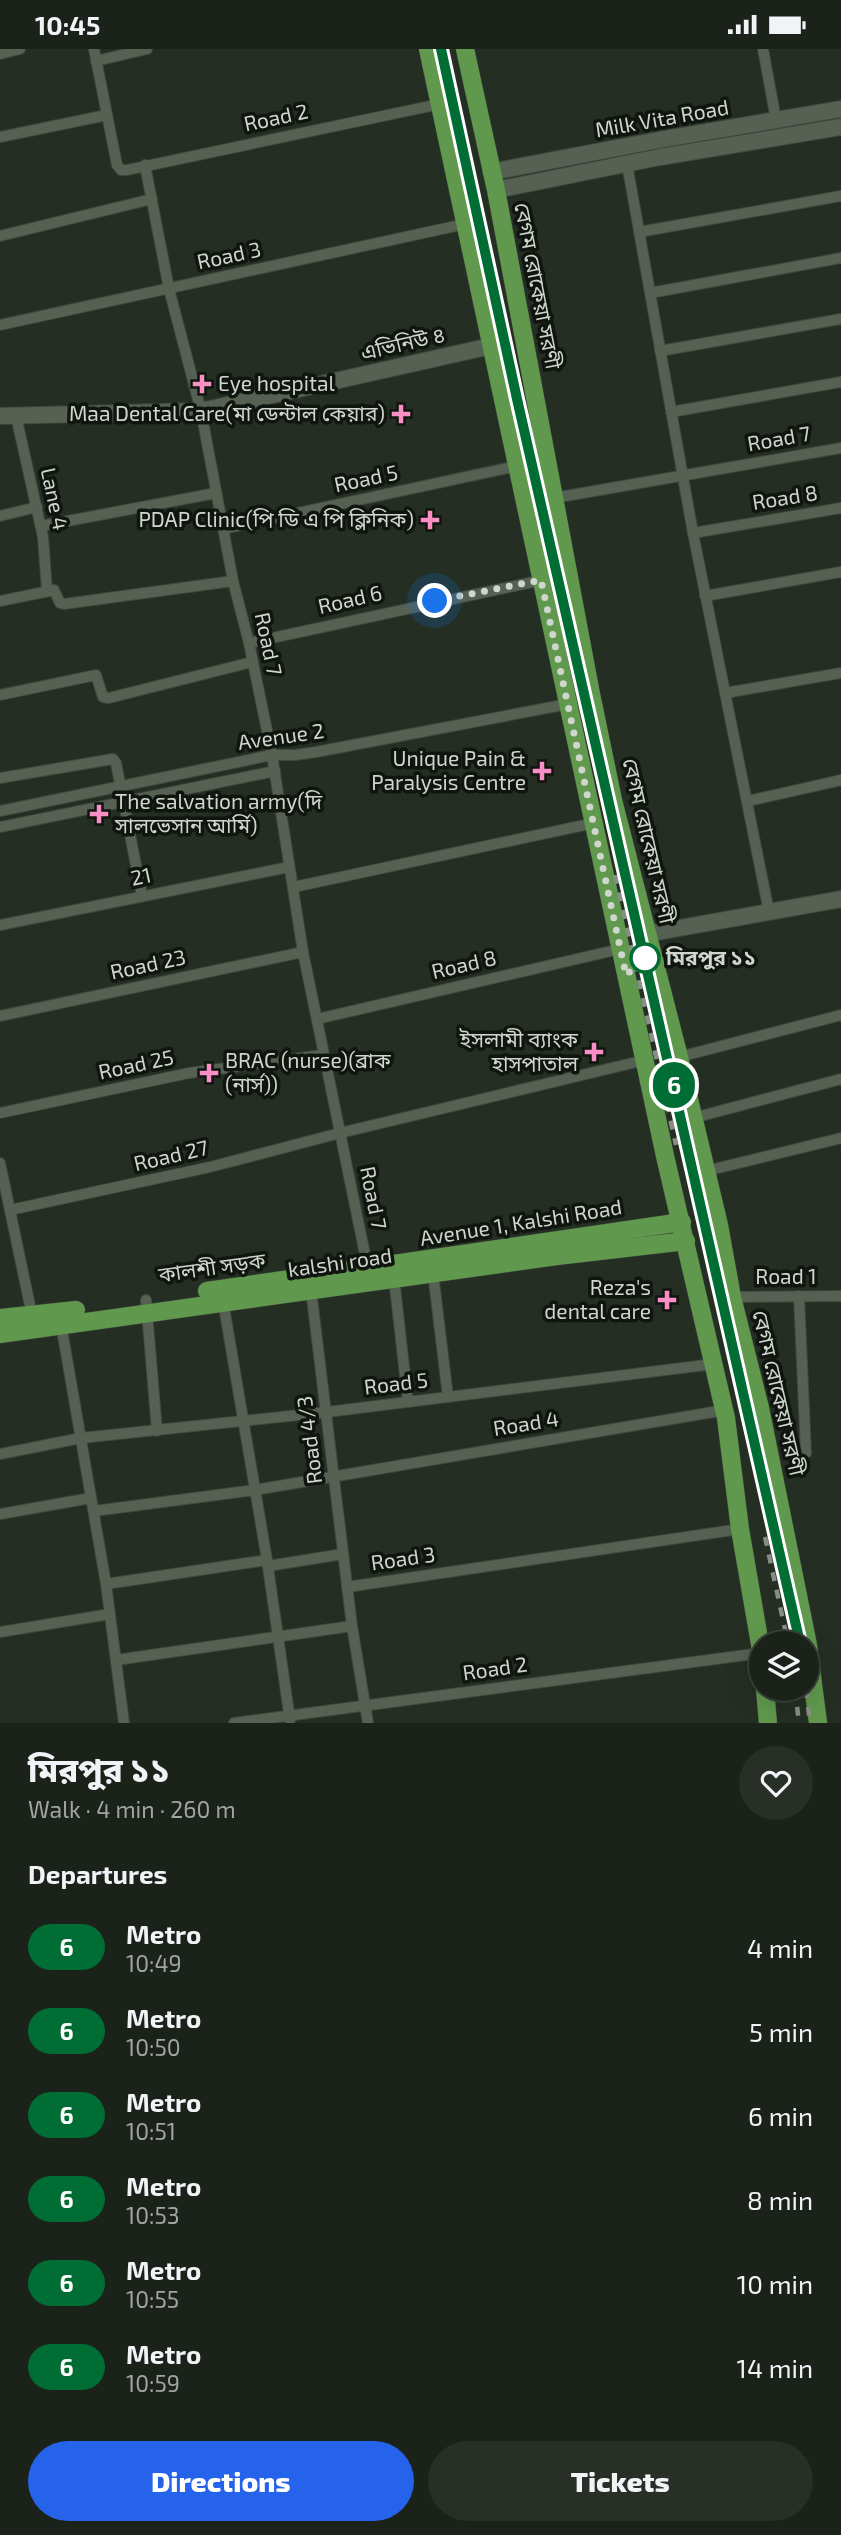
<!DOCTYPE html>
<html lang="en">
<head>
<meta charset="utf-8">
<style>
  :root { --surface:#1b221a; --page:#282f27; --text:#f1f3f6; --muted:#a0a4a2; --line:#393f39; --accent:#2563eb }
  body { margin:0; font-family:"Exo 2","Noto Sans Bengali",sans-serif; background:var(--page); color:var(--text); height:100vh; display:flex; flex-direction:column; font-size:26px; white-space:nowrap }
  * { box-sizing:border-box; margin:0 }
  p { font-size:23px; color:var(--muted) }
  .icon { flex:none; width:38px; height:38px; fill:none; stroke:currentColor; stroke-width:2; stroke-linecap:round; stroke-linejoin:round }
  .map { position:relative; height:1674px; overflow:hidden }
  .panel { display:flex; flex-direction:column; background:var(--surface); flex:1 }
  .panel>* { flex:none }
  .badge { padding:0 14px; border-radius:23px; font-size:24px; line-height:46px }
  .fabs { position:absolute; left:749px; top:1582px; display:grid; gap:14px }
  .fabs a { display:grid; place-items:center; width:70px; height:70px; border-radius:50%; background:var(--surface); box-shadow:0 7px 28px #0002,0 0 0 2px var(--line); font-size:35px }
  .you { position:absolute; width:35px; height:35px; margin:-18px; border:5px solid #fff; border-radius:50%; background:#1a73e8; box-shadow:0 0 0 10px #1a73e833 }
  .map>.badge { position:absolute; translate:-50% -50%; box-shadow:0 0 0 4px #fff }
  h2 { padding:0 28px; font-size:26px; line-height:63px }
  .round { display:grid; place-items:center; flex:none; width:74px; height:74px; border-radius:37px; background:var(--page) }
  .overview { display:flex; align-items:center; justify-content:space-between; height:119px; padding:0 28px }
  h1 { font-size:33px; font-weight:800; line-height:52px }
  .cta { display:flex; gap:14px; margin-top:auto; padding:14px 28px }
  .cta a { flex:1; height:80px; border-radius:42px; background:var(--accent); color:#fff; font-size:28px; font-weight:800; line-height:80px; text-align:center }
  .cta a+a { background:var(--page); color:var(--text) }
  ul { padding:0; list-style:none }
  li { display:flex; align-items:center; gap:21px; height:84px; padding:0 28px }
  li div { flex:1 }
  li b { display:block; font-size:26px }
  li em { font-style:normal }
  li .badge { min-width:77px; font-weight:700; text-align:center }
  .status { display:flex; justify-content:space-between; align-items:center; height:49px; padding:0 35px; background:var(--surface); direction:ltr }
  .status svg { height:19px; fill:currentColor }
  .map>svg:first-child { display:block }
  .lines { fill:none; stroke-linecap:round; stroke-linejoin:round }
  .street-casing { stroke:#3f483e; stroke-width:12 }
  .secondary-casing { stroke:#3f483e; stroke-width:18 }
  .primary-casing { stroke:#3f483e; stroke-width:19 }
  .street { stroke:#566153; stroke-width:10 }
  .secondary { stroke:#566153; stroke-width:16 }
  .primary { stroke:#60984d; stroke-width:18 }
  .rail { stroke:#868e85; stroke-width:4.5; stroke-dasharray:9 9; stroke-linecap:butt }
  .line-casing { stroke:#fff; stroke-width:16 }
  .line { stroke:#006e34; stroke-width:10 }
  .walk { stroke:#cfd6ce; stroke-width:7; stroke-dasharray:0 12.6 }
  .poi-dot { fill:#fa8fc6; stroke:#11150f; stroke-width:2.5 }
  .stop-dot { fill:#fff; stroke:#006e34; stroke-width:3.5 }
  .labels { text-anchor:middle; stroke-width:7; stroke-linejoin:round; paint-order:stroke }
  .street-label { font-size:21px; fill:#cfd6ce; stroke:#11150f }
  .poi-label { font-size:21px; fill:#cfd6ce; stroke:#11150f; text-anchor:end }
  .stop-label { font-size:21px; font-weight:bold; fill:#cfd6ce; stroke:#11150f; text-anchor:start }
</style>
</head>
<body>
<div class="status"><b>10:45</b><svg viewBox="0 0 49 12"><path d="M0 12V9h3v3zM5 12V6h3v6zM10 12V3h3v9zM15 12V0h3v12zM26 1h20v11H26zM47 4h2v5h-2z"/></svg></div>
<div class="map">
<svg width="841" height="1674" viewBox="0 0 841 1674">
  <rect width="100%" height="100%" fill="#242e22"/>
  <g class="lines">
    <g class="street-casing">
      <g id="street">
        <polyline points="94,0 117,116 121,121 127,121 440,55"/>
        <polyline points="763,0 776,71"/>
        <polyline points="0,5 20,0"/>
        <polyline points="96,12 147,0"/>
        <polyline points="0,88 107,66"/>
        <polyline points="627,115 693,484 769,863"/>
        <polyline points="145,116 169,240 201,362 233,532 249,594 272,706 303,903 368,1220"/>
        <polyline points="639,183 841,147"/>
        <polyline points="0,187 152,150"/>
        <polyline points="650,244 841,209"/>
        <polyline points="0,276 465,175"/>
        <polyline points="660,302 841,270"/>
        <polyline points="671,363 841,333"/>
        <polyline points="16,367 43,488 47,542"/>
        <polyline points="554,449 841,399"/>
        <polyline points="0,467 37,458"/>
        <polyline points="41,477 216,444"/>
        <polyline points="223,480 517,417"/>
        <polyline points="693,484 841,459"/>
        <polyline points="705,547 841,523"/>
        <polyline points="0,552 54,541 60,554 64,555 233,532"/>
        <polyline points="249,594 542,531"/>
        <polyline points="725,644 841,624"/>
        <polyline points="0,646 96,626 103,648 109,649 252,613"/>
        <polyline points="0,729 113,710 116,714 142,847"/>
        <polyline points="748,752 841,731"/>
        <polyline points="0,762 272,706 295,706 316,703 568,655"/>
        <polyline points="0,778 275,722"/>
        <polyline points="294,838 594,774"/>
        <polyline points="0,876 289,818"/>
        <polyline points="0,967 303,903"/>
        <polyline points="317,970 620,900"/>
        <polyline points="679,1008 841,966"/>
        <polyline points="0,1064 189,1024 322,1006"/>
        <polyline points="693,1069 841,1030"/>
        <polyline points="0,1114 32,1266"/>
        <polyline points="706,1122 841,1089"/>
        <polyline points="10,1161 210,1118 340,1084 645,1011"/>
        <polyline points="433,1224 448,1348"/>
        <polyline points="394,1229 408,1353"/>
        <polyline points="799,1247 806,1404"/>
        <polyline points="732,1248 841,1247"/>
        <polyline points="146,1251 157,1382"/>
        <polyline points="223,1252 267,1511 290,1671"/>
        <polyline points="61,1275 106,1535 124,1674"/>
        <polyline points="0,1405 81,1389 327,1363 714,1315"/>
        <polyline points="94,1462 255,1441 725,1361"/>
        <polyline points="0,1465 91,1449"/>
        <polyline points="268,1517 343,1505"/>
        <polyline points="106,1535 267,1511"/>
        <polyline points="347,1538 740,1480"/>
        <polyline points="352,1577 368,1674"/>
        <polyline points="0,1583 110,1565"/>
        <polyline points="116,1611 352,1577 311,1241"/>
        <polyline points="234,1674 761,1604"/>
      </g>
    </g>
    <g class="secondary-casing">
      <g id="secondary">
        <polyline points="491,123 664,90 841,60"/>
        <polyline points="496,141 660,108 841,78"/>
        <polyline points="0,367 201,362 491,297"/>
        <polyline points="646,885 841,850"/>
      </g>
    </g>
    <g class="primary-casing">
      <g id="primary">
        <polyline points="428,0 665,1107 726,1369 740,1480 761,1601"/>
        <polyline points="465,0 496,141 591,645 613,751 679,1008 719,1176 732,1248 760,1359 808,1596 818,1674"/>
        <polyline points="207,1242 682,1173"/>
        <polyline points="0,1269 76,1261"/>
        <polyline points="0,1285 557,1207 686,1192"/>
        <polyline points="765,1640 768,1674"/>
      </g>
    </g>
    <use href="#street" class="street"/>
    <use href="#secondary" class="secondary"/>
    <use href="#primary" class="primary"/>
    <g class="rail">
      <polyline points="441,0 517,350 800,1594"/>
      <polyline points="615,826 676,1096"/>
      <polyline points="765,1488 788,1594"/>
      <polyline points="795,1640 799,1674"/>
      <polyline points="806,1640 810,1674"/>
    </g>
  </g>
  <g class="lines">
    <g class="line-casing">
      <polyline id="line" points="441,0 517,350 800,1594"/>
    </g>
    <use href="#line" class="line"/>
    <polyline class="walk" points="435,552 541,531 626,926 645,909"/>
  </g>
  <g class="poi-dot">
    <path d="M198.5 324.5h7v7h7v7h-7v7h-7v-7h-7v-7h7z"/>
    <path d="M397.5 354.5h7v7h7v7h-7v7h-7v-7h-7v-7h7z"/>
    <path d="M426.5 460.5h7v7h7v7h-7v7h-7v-7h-7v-7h7z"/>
    <path d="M538.5 711.5h7v7h7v7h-7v7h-7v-7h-7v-7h7z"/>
    <path d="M95.5 754.5h7v7h7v7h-7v7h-7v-7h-7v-7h7z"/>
    <path d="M590.5 992.5h7v7h7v7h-7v7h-7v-7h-7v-7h7z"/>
    <path d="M205.5 1013.5h7v7h7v7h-7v7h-7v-7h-7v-7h7z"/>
    <path d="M663.5 1240.5h7v7h7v7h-7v7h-7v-7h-7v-7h7z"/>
  </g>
  <circle class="stop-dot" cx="645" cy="909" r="14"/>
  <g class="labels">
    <g class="street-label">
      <text transform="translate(276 69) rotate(-12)" y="7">Road 2</text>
      <text transform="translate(662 70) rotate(-10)" y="7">Milk Vita Road</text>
      <text transform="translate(229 207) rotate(-12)" y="7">Road 3</text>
      <text transform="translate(537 237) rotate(79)" y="7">বেগম রোকেয়া সরণী</text>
      <text transform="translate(403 295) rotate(-13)" y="7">এভিনিউ ৪</text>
      <text transform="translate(779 390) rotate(-10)" y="7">Road 7</text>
      <text transform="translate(366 430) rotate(-12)" y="7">Road 5</text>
      <text transform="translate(785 449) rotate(-9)" y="7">Road 8</text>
      <text transform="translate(54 450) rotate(78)" y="7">Lane 4</text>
      <text transform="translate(350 551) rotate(-13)" y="7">Road 6</text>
      <text transform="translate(268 595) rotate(78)" y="7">Road 7</text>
      <text transform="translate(281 688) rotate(-8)" y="7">Avenue 2</text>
      <text transform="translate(648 792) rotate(77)" y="7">বেগম রোকেয়া সরণী</text>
      <text transform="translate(141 828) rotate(-12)" y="7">21</text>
      <text transform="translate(148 916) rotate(-12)" y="7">Road 23</text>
      <text transform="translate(464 916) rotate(-13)" y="7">Road 8</text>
      <text transform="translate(136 1016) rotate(-12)" y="7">Road 25</text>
      <text transform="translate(171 1107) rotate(-13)" y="7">Road 27</text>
      <text transform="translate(373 1149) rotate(79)" y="7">Road 7</text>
      <text transform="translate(521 1174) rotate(-9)" y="7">Avenue 1, Kalshi Road</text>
      <text transform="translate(340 1214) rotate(-8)" y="7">kalshi road</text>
      <text transform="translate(212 1219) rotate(-8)" y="7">কালশী সড়ক</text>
      <text x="786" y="1235">Road 1</text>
      <text transform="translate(396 1335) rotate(-7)" y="7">Road 5</text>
      <text transform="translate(778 1344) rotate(77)" y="7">বেগম রোকেয়া সরণী</text>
      <text transform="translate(526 1375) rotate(-9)" y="7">Road 4</text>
      <text transform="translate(310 1391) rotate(-97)" y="7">Road 4/3</text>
      <text transform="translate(403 1510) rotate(-8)" y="7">Road 3</text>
      <text transform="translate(495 1620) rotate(-8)" y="7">Road 2</text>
    </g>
    <g class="poi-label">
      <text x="218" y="342" text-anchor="start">Eye hospital</text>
      <text x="385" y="372">Maa Dental Care(মা ডেন্টাল কেয়ার)</text>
      <text x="414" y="478">PDAP Clinic(পি ডি এ পি ক্লিনিক)</text>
      <text x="526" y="717">Unique Pain &amp;<tspan x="526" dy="24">Paralysis Centre</tspan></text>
      <text x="115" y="760" text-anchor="start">The salvation army(দি<tspan x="115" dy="24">সালভেসান আর্মি)</tspan></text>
      <text x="578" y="998">ইসলামী ব্যাংক<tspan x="578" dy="24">হাসপাতাল</tspan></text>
      <text x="225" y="1019" text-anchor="start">BRAC (nurse)(ব্রাক<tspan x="225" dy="24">(নার্স))</tspan></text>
      <text x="651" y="1246">Reza's<tspan x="651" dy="24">dental care</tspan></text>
    </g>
    <g class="stop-label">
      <text x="666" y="916">মিরপুর ১১</text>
    </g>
  </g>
</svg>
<div class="fabs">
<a><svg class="icon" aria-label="layers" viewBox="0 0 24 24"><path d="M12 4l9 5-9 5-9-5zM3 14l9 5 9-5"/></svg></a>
</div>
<div class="you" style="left:435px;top:552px"></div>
<b class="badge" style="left:674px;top:1036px;background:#006e34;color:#fff">6</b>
</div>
<section class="panel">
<div class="overview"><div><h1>মিরপুর ১১</h1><p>Walk · 4 min · 260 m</p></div><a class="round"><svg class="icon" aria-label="heart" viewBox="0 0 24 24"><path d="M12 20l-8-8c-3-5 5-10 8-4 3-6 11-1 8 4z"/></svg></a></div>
<h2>Departures</h2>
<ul>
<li><span class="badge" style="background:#006e34;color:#fff">6</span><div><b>Metro</b><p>10:49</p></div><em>4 min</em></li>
<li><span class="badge" style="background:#006e34;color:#fff">6</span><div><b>Metro</b><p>10:50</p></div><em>5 min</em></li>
<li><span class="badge" style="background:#006e34;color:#fff">6</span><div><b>Metro</b><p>10:51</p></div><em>6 min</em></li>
<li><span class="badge" style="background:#006e34;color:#fff">6</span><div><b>Metro</b><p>10:53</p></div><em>8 min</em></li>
<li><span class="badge" style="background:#006e34;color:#fff">6</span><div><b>Metro</b><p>10:55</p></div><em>10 min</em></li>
<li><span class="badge" style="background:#006e34;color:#fff">6</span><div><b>Metro</b><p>10:59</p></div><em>14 min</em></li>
</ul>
<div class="cta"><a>Directions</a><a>Tickets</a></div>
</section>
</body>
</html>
